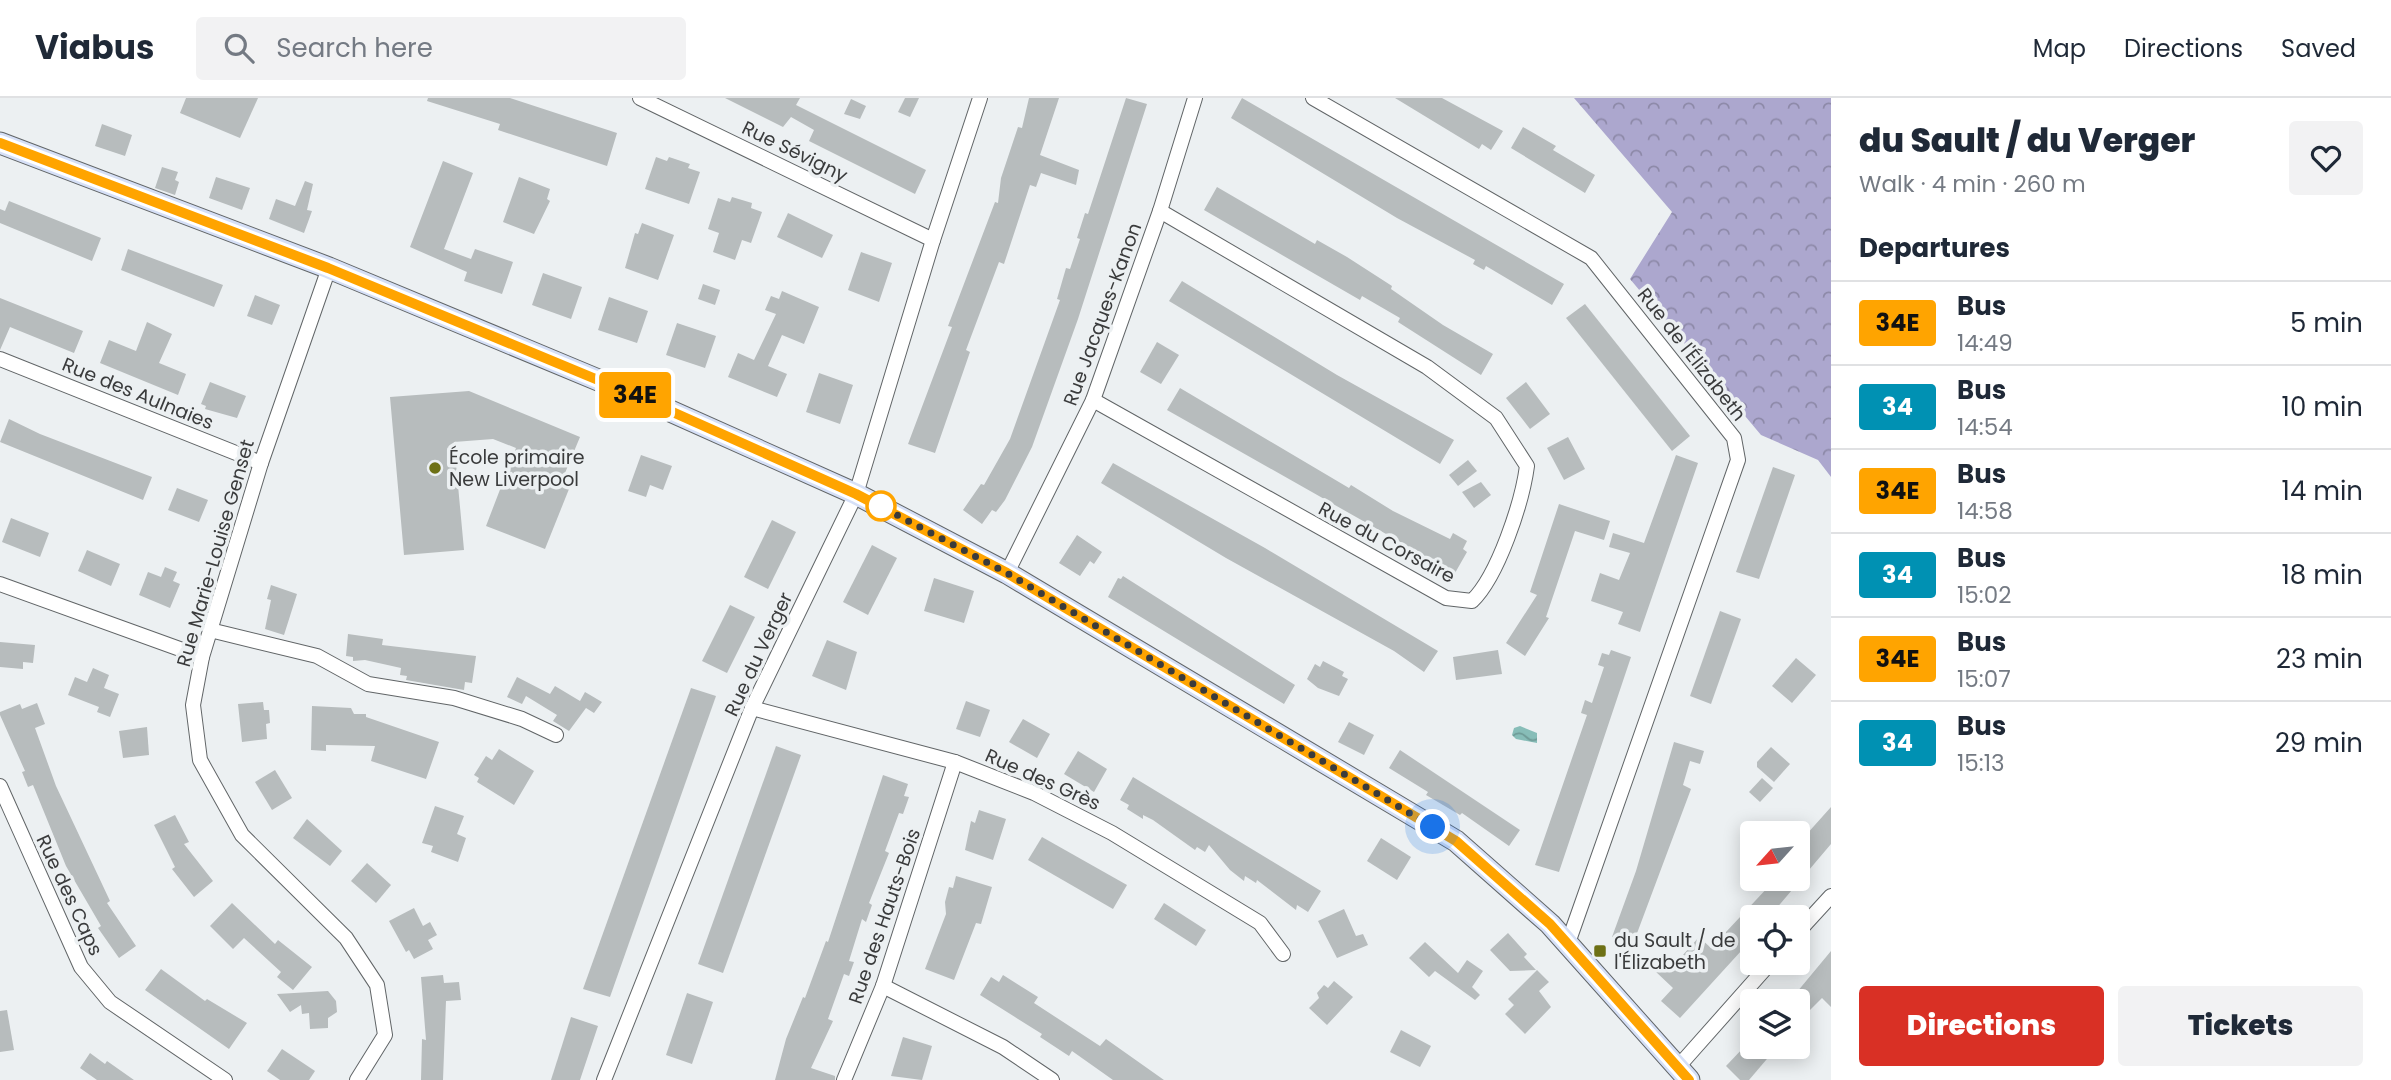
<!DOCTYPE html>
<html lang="en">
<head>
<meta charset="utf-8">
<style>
  :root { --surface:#fff; --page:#f2f2f3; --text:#1f2937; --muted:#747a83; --line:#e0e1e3; --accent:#d93025 }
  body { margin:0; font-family:Poppins,sans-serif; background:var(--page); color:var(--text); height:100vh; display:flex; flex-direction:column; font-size:26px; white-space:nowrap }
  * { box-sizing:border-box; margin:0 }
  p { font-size:23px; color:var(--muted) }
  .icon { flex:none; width:38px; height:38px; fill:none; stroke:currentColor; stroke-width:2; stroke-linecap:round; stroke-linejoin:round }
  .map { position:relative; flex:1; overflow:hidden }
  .sheet { display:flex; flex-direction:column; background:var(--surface); width:560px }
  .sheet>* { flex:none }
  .badge { padding:0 14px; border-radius:5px; font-size:24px; line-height:46px }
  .needle { width:46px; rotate:243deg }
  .buttons { position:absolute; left:1740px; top:723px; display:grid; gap:14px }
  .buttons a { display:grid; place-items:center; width:70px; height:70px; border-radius:7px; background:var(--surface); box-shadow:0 4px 18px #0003; font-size:35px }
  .you { position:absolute; width:35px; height:35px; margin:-18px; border:5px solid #fff; border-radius:50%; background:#1a73e8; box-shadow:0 0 0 10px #1a73e833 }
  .map>.badge { position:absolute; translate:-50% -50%; box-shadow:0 0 0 4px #fff }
  h2 { padding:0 28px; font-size:26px; line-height:63px }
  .round { display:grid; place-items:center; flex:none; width:74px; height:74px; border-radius:7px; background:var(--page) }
  .head { display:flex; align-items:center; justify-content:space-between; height:119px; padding:0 28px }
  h1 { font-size:33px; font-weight:800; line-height:52px }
  .action { display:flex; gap:14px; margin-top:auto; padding:14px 28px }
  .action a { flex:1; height:80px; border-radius:7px; background:var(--accent); color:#fff; font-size:28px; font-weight:800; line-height:80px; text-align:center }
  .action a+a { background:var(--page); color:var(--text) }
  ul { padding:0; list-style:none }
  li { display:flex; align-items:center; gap:21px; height:84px; padding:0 28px; border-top:2px solid var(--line) }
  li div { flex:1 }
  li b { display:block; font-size:26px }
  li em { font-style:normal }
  li .badge { min-width:77px; font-weight:700; text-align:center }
  header { display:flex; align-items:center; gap:42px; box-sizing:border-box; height:98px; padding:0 35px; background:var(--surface); border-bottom:2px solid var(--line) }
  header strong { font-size:33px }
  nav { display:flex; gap:38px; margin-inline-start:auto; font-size:24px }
  .search { width:490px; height:63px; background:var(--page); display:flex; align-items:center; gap:18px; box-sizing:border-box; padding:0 24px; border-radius:7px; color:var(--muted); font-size:26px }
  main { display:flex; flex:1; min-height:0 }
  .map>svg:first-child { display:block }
  .forest { fill:url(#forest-crowns) }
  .water { fill:url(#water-waves) }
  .building { fill:#b7bcbd }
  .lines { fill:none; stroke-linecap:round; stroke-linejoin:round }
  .street-casing { stroke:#616567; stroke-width:16 }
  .secondary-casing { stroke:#616567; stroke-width:23 }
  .street { stroke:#fff; stroke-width:14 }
  .secondary { stroke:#d6e0f7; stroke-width:21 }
  .line-casing { stroke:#fff; stroke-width:16 }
  .line { stroke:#ffa400; stroke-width:10 }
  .walk { stroke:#3a3b3c; stroke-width:7; stroke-dasharray:0 12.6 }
  .poi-dot { fill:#6d7015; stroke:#ecf0f2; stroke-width:2.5 }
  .stop-dot { fill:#fff; stroke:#ffa400; stroke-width:3.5 }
  .labels { text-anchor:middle; stroke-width:7; stroke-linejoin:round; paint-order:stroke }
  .street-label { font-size:19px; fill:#3a3b3c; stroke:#ecf0f2 }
  .poi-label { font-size:19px; fill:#3a3b3c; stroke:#ecf0f2; text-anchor:start }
</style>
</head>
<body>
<header>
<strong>Viabus</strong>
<div class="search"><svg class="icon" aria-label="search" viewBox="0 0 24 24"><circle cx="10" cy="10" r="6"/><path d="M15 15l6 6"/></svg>Search here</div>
<nav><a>Map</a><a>Directions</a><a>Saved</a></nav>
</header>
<main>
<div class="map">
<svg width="1831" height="982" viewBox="0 0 1831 982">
  <defs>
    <pattern id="forest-crowns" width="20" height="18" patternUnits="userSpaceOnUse" patternTransform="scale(1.75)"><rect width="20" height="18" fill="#aca7ce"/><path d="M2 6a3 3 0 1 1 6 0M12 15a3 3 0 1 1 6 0" fill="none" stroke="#8d89a8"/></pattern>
    <pattern id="water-waves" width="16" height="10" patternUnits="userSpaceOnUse" patternTransform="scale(1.75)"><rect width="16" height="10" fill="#87bdb8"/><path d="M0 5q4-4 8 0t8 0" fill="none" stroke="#6f9b97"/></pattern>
  </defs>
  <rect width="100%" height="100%" fill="#ecf0f2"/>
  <polygon class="forest" points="1574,0 1831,0 1831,379 1818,362 1761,337 1630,181 1672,114"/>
  <polygon class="water" points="1520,628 1537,635 1537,645 1516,641 1512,637 1514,630"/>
  <g class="building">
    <polygon points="186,0 258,0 240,40 180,15"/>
    <polygon points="428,0 510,0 617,35 607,68 498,32 500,26 427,3"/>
    <polygon points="725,0 800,0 796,7 926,72 915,96 809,43 814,32 791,19 783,29"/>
    <polygon points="905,0 919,0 910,19 898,14"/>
    <polygon points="1029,0 1059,0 1040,57 1079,72 1076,87 1041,75 1036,89 1030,87 1004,166 999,164 966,252 970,254 935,355 908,346 952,229 948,228 995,104 998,105 1001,80 1018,29 1022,30"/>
    <polygon points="1126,0 1147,6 1078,221 1032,349 1005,402 996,414 992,412 982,426 963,412 981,386 984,387 1010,341 1060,202 1057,201 1066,170 1070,171 1080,141 1077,140 1085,115 1088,116"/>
    <polygon points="1242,0 1564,186 1552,207 1486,168 1484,172 1473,166 1475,162 1397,120 1231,20"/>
    <polygon points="1395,0 1442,0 1503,33 1491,52 1482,46 1479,51"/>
    <polygon points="851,1 866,8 860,21 844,16"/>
    <polygon points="102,26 132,37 125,58 95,48"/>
    <polygon points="1523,29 1556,48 1553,52 1595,77 1585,95 1511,50"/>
    <polygon points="656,59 667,63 669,59 690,66 688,70 700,74 689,106 645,91"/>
    <polygon points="443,63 473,75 444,151 471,161 475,151 513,164 502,196 464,183 467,174 410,149"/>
    <polygon points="162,69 178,74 175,82 179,84 175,97 155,90"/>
    <polygon points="216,79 250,90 242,112 209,100"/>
    <polygon points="519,79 550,91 547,101 550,103 534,136 503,124"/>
    <polygon points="305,83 313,86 307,112 312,113 304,135 269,121 276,101 295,108"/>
    <polygon points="1217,89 1315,146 1317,142 1347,159 1392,188 1391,191 1443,227 1493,256 1481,277 1398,224 1400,220 1362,198 1360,202 1204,112"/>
    <polygon points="732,99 752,105 751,110 762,114 751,145 742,142 735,162 713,154 719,135 708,131 718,100 730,104"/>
    <polygon points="9,103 101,140 92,163 0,125 0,111 5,113"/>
    <polygon points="788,115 833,137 822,160 777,139"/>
    <polygon points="642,125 674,137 658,182 625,170 635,135 638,136"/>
    <polygon points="128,151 223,187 214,209 121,172"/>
    <polygon points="861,154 892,165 879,204 848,192"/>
    <polygon points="543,175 582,189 571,221 532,207"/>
    <polygon points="1182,183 1337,277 1454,342 1440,366 1169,203"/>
    <polygon points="703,186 720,192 715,207 698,201"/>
    <polygon points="782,193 819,209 804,246 782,237 768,268 787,276 777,299 728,279 738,255 754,262 776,216 765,212 771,198 779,201"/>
    <polygon points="255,197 280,207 272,227 247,218"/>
    <polygon points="609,199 648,213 637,245 598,232"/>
    <polygon points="0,200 83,233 74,255 10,229 0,252"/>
    <polygon points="1585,206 1690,338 1672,353 1566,220"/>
    <polygon points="147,224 172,236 159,265 186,276 178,297 100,265 109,242 136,253"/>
    <polygon points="677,225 716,238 705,270 666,257"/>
    <polygon points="1157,244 1179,257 1161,286 1140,274"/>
    <polygon points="819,275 853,287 840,326 806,314"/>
    <polygon points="210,284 246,298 237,320 205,311 206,308 201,306"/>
    <polygon points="1526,284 1550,316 1530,331 1506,300"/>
    <polygon points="1180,290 1349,390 1351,387 1393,413 1450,441 1453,435 1467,443 1463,451 1467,454 1455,475 1167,312"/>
    <polygon points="469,293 580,339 560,387 569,391 545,451 486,428 516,350 493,341 454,344 464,452 404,457 390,299"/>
    <polygon points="9,321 40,336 152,379 143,402 0,344"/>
    <polygon points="1568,339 1585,371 1564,382 1547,350"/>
    <polygon points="641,357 672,368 663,392 650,387 646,399 628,393"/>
    <polygon points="1676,357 1698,365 1640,534 1618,526 1623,514 1591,503 1600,475 1619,482 1630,455 1609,449 1613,435 1644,445"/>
    <polygon points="1468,362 1477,373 1458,388 1449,377"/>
    <polygon points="1113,365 1265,450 1438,553 1424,574 1394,553 1226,460 1101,385"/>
    <polygon points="1773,369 1795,377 1759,481 1736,474"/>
    <polygon points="1481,384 1491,397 1474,410 1462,394"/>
    <polygon points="177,390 208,402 199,424 168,412"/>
    <polygon points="1559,406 1610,423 1604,442 1575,433 1546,519 1549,520 1525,558 1506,545 1537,497 1530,494"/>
    <polygon points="11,420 49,435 40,459 2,444"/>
    <polygon points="772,422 796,434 768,491 744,479"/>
    <polygon points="1077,437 1102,454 1094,466 1090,463 1080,478 1059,465"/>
    <polygon points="872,447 897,460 868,517 843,504"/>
    <polygon points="87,452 120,466 111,488 78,473"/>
    <polygon points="165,469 177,474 173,483 180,486 170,510 139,497 148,474 161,479"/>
    <polygon points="1123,478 1295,587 1284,606 1108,499 1118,480 1121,481"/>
    <polygon points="934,480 974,493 964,525 924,513"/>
    <polygon points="271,487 297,496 284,537 265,531 271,502 267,501"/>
    <polygon points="730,507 755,519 727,575 702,563"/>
    <polygon points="1720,513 1741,521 1711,606 1690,598"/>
    <polygon points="348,536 383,541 382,547 476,558 472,585 465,584 464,592 406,582 407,578 400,577 401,570 365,562 353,563 353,559 346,558"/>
    <polygon points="827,542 857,554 846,592 812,578"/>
    <polygon points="0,544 35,547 33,565 23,564 23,571 0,569"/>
    <polygon points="1498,552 1502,576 1456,582 1453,559"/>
    <polygon points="1611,552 1631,559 1559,774 1535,767 1587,617 1581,615 1585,602 1592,605 1604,569 1598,567 1602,555 1609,557"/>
    <polygon points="1796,560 1816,577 1792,605 1772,588"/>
    <polygon points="1323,563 1344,574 1342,578 1348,581 1339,598 1318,590 1307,581 1315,566 1320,569"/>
    <polygon points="93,570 109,577 104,590 119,596 110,619 97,614 99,609 68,597 75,579 87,584"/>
    <polygon points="517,579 550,596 555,588 580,603 585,594 602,604 594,615 586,610 569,633 553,623 557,617 526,598 522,606 507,599"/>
    <polygon points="691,590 716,598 610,899 583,891"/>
    <polygon points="966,603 990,612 980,639 956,631"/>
    <polygon points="263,604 264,612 269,612 270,625 266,626 267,641 242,644 238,606"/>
    <polygon points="37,605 45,626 35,630 56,688 110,803 107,805 136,848 119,860 98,830 101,828 66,768 33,687 28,689 22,674 25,673 0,617 0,614 20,606 22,611"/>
    <polygon points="312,608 351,610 354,616 366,616 366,619 439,644 426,681 371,663 375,648 326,647 326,653 311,652"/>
    <polygon points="1023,621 1050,636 1037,660 1009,644"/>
    <polygon points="1349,624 1374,637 1364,657 1338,644"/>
    <polygon points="147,629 149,657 123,660 119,633"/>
    <polygon points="1674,644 1704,653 1700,666 1690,663 1683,687 1691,691 1633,846 1612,839 1636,773"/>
    <polygon points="776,648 801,657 723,875 698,866"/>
    <polygon points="1771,649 1790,666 1774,684 1757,669 1757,664"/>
    <polygon points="499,651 534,673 514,707 477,684 479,680 474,677 486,658 492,662"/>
    <polygon points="1400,652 1520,732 1509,748 1462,715 1460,717 1426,697 1428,694 1389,670"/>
    <polygon points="1078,653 1107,671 1094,694 1064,676"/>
    <polygon points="275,672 292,700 272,712 255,684"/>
    <polygon points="883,677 908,686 904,698 909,699 903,716 899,715 885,753 889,755 869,805 872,807 866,824 862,821 849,863 854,864 849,878 844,876 828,921 833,923 811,970 835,978 835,982 775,982 786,941 803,899 805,900 826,843 828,844"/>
    <polygon points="1133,679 1321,793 1308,814 1297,807 1296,812 1257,782 1256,785 1245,778 1244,783 1230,772 1209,747 1205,754 1197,749 1195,752 1153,722 1143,717 1143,721 1127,711 1129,707 1120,702"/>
    <polygon points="1762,680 1773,690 1760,704 1749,694"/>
    <polygon points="435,708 464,718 457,736 466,740 458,764 431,754 433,748 422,745"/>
    <polygon points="1831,709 1831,746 1769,819 1752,819 1752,841 1680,920 1661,903 1673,890 1655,873 1654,864 1661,856 1673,868 1699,839 1711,850 1770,787 1762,780 1797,780 1797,747"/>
    <polygon points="979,712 1006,721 993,762 965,752 971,723 975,725"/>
    <polygon points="175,717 189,744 184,746 213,783 194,799 172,771 175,769 154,727"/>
    <polygon points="307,721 342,753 330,768 293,740"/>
    <polygon points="1042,739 1127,787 1113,811 1028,762"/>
    <polygon points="1381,740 1411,759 1397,782 1367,763"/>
    <polygon points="367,765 391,787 376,805 351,783"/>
    <polygon points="956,778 992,789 981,826 976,825 954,882 925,871 946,816 945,804 949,789 953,790"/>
    <polygon points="232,805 275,846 278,842 312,869 293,892 277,879 281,874 244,840 233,851 210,828"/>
    <polygon points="1164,805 1206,832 1196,848 1154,821"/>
    <polygon points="414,810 423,828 430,824 437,837 428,842 433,851 414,861 409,852 406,854 389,823"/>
    <polygon points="1344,811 1356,838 1363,836 1368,847 1337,860 1318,823"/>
    <polygon points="1508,835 1527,856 1524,859 1536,872 1510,873 1490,852"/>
    <polygon points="1425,844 1458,875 1467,862 1483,873 1472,889 1480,897 1475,902 1435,873 1429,879 1409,860"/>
    <polygon points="1831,853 1831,909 1822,900 1797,925 1797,903 1792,900"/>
    <polygon points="161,871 205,903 207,901 247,925 229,951 145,892"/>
    <polygon points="1537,872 1549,884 1539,893 1551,909 1525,936 1505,916 1514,907 1508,901"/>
    <polygon points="443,877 444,885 459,884 461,902 446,903 443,982 421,982 422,941 426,942 421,879"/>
    <polygon points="1003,877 1038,899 1034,905 1100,948 1106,941 1164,982 1113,982 1072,953 1069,958 1040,939 1042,936 980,897 991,879 999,884"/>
    <polygon points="1334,883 1353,899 1327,927 1309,910 1319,900 1317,895 1324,887 1328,890"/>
    <polygon points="328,893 336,903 337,914 328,920 328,930 310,931 309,915 302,916 301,907 290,914 277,896"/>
    <polygon points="687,895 713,904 692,966 666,957"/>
    <polygon points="7,912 14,952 0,954 0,913"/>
    <polygon points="571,919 598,928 580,982 551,982"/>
    <polygon points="1401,932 1431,948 1420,969 1390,954"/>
    <polygon points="903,939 932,948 922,982 891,978"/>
    <polygon points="1745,948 1778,948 1749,982 1740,982 1726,968"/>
    <polygon points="282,951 315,973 309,982 280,982 267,973"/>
    <polygon points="90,955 105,966 107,963 134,982 97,982 80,970"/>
  </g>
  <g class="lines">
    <g class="street-casing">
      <g id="street">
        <polyline points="640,0 933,142"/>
        <polyline points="1313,0 1591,160 1734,340 1738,362 1568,845"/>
        <polyline points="329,170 261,365 202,559 193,607 200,662 242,737 346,840 377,887 385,937 357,982"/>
        <polyline points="0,261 261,365"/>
        <path d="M1093 302 1446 500 1472 503C1498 478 1522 405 1527 368L1496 320 1427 269 1160 113"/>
        <polyline points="1007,475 1093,302 1160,113 1195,0"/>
        <polyline points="0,486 202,559"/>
        <polyline points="210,532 317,558 368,586 454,600 522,621 556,637"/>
        <polyline points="752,610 955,664 1034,695 1112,735 1260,825 1283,856"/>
        <polyline points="0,688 81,869 110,904 225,982"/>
        <polyline points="1797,835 1831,798"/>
        <polyline points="883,888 1003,949 1052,982"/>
        <polyline points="1677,970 1771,864"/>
        <polyline points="604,982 752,610 856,396 933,142 980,0"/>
        <polyline points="844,982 883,888 955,664"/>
      </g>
    </g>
    <g class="secondary-casing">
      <polyline id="secondary" points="0,45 329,170 639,299 856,396 1007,475 1456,743 1550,826 1689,982"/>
    </g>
    <use href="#street" class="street"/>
    <use href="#secondary" class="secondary"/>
  </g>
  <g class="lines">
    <g class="line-casing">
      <polyline id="line" points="0,45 328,170 639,299 856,396 1007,475 1456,743 1550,826 1689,982"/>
    </g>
    <use href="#line" class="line"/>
    <polyline class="walk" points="881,408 878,407 1007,475 1433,729"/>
  </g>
  <g class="poi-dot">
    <circle cx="435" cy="370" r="7"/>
    <rect x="1593" y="846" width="14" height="14" rx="3.5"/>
  </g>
  <circle class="stop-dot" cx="881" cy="408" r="14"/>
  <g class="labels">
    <g class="street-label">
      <text transform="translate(795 53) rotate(26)" y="7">Rue Sévigny</text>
      <text transform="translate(1102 216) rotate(-70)" y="7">Rue Jacques-Kanon</text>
      <text transform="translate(1692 256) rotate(52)" y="7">Rue de l'Élizabeth</text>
      <text transform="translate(138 295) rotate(22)" y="7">Rue des Aulnaies</text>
      <text transform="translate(1387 444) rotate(28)" y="7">Rue du Corsaire</text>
      <text transform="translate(215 455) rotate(-74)" y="7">Rue Marie-Louise Genset</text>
      <text transform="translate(758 556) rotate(-65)" y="7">Rue du Verger</text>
      <text transform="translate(1043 681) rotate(24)" y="7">Rue des Grès</text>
      <text transform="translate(70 797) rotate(65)" y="7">Rue des Caps</text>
      <text transform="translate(884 818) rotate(-71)" y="7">Rue des Hauts-Bois</text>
    </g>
    <g class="poi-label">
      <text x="449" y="366">École primaire<tspan x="449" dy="22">New Liverpool</tspan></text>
      <text x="1614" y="849">du Sault / de<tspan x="1614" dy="22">l'Élizabeth</tspan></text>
    </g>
  </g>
</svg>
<div class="buttons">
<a><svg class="needle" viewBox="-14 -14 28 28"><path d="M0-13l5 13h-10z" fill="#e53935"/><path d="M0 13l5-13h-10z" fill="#747a83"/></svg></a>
<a><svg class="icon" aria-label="locate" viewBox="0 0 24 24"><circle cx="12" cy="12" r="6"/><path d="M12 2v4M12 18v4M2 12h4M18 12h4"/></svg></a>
<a><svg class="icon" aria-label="layers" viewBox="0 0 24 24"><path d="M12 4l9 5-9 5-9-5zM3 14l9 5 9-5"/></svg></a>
</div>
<div class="you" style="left:1433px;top:729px"></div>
<b class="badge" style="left:635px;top:297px;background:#ffa400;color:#111">34E</b>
</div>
<section class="sheet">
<div class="head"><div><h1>du Sault / du Verger</h1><p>Walk · 4 min · 260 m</p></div><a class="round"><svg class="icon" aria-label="heart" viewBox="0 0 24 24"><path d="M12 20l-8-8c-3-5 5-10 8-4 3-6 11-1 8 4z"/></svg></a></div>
<h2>Departures</h2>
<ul>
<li><span class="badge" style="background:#ffa400;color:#111">34E</span><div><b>Bus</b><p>14:49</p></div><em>5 min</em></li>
<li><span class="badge" style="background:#0091b3;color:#fff">34</span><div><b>Bus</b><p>14:54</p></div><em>10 min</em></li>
<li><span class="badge" style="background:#ffa400;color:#111">34E</span><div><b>Bus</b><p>14:58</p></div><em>14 min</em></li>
<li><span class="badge" style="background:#0091b3;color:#fff">34</span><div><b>Bus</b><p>15:02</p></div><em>18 min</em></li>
<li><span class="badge" style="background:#ffa400;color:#111">34E</span><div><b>Bus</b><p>15:07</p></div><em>23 min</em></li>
<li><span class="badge" style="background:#0091b3;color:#fff">34</span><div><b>Bus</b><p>15:13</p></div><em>29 min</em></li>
</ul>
<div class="action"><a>Directions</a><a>Tickets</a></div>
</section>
</main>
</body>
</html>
